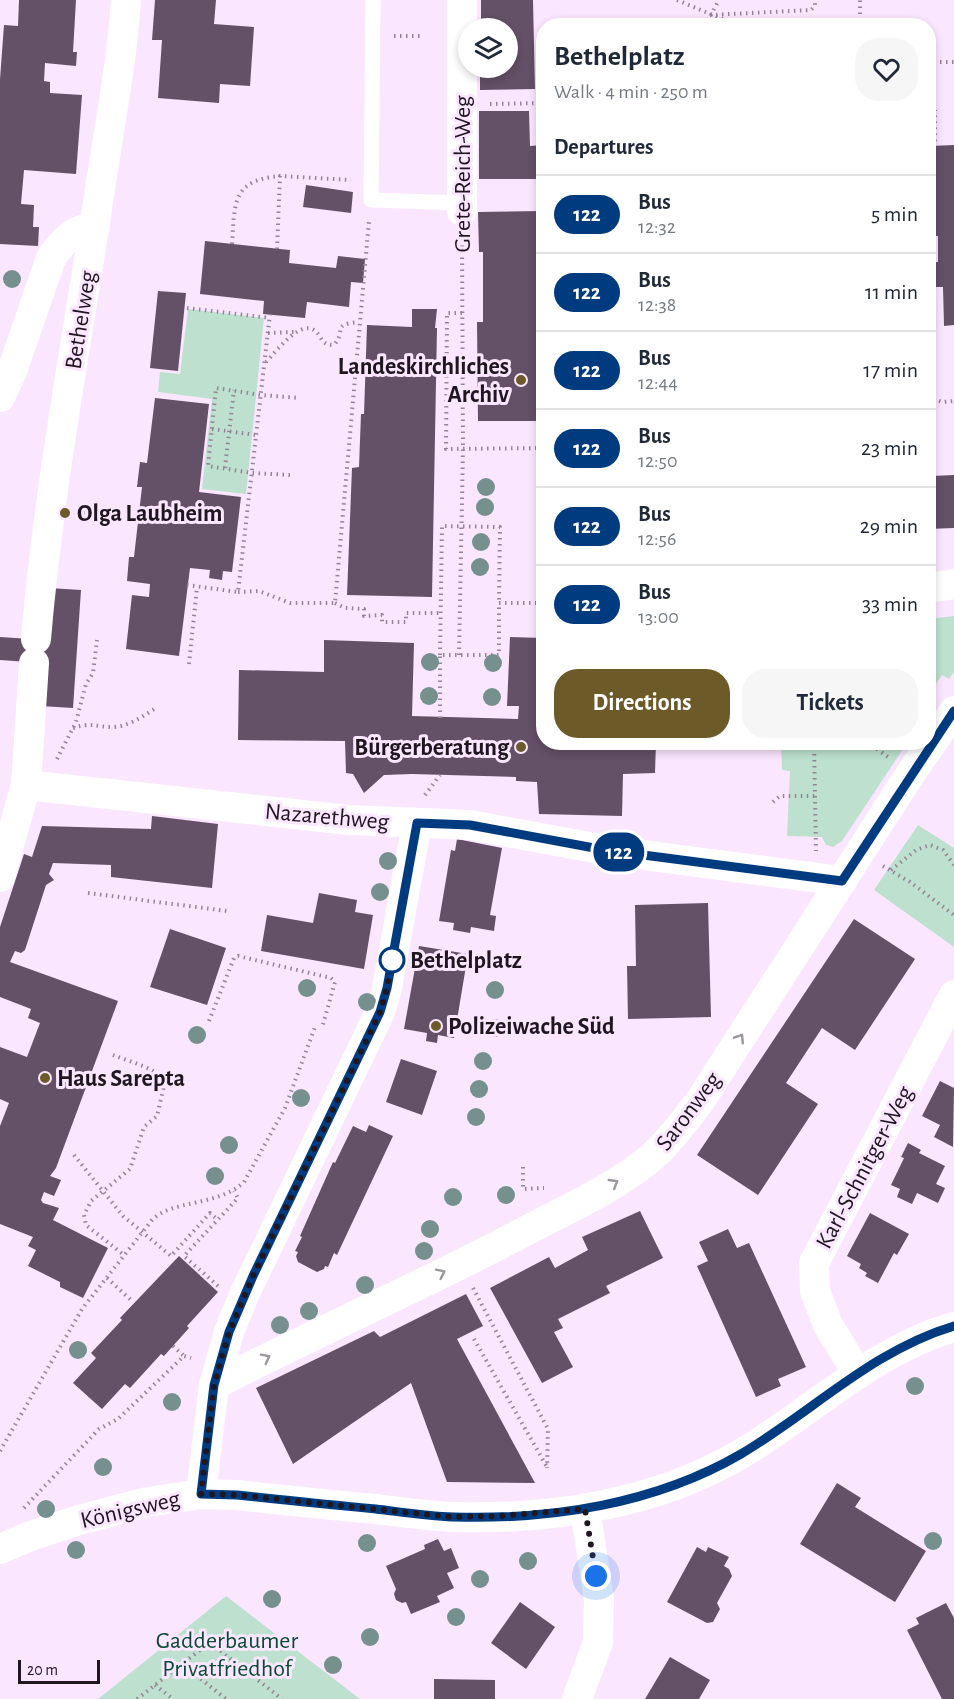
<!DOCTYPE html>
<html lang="en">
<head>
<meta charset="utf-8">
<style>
  :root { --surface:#fff; --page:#f6f6f7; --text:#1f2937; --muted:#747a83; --line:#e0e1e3; --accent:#6c5b29 }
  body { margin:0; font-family:"Alegreya Sans",sans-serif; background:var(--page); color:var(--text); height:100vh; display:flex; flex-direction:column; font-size:22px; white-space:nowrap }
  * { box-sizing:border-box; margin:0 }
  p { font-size:20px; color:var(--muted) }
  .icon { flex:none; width:33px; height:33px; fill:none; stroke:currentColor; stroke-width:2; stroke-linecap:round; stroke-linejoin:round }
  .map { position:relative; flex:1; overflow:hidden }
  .side { position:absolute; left:536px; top:18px; width:400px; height:732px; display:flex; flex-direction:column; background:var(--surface); border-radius:24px; box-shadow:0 3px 9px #0003 }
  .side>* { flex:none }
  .badge { padding:0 12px; border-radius:20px; font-size:21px; line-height:39px }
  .tools { position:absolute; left:458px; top:18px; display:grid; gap:12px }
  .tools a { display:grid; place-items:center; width:60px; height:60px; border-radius:50%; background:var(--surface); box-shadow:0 3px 9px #0003; font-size:30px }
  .scale { position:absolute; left:18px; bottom:15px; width:82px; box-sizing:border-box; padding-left:6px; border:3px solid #1f1620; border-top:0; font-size:16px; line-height:21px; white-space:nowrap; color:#1f1620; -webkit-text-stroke:4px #fbe6ff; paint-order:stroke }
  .you { position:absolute; width:30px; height:30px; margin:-15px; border:4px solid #fff; border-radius:50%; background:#1a73e8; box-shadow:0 0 0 9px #1a73e833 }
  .map>.badge { position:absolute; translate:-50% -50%; box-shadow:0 0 0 3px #fff }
  h2 { padding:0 18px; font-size:22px; line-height:54px }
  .round { display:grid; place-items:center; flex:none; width:63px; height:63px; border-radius:24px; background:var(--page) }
  .head { display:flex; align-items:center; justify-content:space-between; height:102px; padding:0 18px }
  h1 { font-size:28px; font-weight:700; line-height:45px }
  .action { display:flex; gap:12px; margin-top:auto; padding:12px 18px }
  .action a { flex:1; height:69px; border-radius:24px; background:var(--accent); color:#fff; font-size:24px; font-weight:700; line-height:69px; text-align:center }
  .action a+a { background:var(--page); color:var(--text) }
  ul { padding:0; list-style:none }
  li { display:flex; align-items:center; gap:18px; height:78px; padding:0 18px; border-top:2px solid var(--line) }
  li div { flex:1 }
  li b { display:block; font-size:22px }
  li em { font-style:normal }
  li .badge { min-width:66px; font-weight:700; text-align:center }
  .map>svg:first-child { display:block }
  .green { fill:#bee1cf }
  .building { fill:#645067 }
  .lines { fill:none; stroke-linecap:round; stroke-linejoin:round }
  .path { stroke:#938496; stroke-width:4; stroke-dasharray:1.5 4.5; stroke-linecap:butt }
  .lane { stroke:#fff; stroke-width:15 }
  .street { stroke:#fff; stroke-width:30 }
  .tree { fill:#76908e }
  .oneway { stroke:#9a969b }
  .line-casing { stroke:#fff; stroke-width:14 }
  .line { stroke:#003b80; stroke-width:9 }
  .walk { stroke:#1f1620; stroke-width:6; stroke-dasharray:0 10.8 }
  .poi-dot { fill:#6c5b29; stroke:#fbe6ff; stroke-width:2 }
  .stop-dot { fill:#fff; stroke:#003b80; stroke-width:3 }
  .labels { text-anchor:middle; stroke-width:6; stroke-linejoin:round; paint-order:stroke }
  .street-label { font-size:24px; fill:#1f1620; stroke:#fbe6ff }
  .poi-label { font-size:24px; font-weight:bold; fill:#1f1620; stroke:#fbe6ff; text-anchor:start }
  .stop-label { font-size:24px; font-weight:bold; fill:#1f1620; stroke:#fbe6ff; text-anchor:start }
  .park-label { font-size:24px; fill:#094a32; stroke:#fbe6ff }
</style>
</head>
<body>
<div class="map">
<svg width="954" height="1699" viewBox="0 0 954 1699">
  <rect width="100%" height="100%" fill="#fbe6ff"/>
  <g class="green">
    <polygon points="188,309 264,318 246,494 202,489 212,399 158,392 160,372 180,374"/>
    <polygon points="954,616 954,672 949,679 942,675 929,694 936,699 929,710 929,619"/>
    <polygon points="781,743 781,742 907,743 842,841 833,847 826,845 822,837 787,836 790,771 782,770"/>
    <polygon points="918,825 954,848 954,947 874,890"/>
    <polygon points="226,1596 360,1699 98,1699"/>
  </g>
  <g class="building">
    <polygon points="19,0 76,0 73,52 77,52 76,66 45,63 44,81 50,82 50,93 82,95 76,174 24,170 21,204 34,205 33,227 39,227 38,246 0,244 0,79 4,25 18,26"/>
    <polygon points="155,0 216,0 214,24 254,27 250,86 220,84 219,103 158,98 162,40 152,40"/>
    <polygon points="481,0 533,0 535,89 480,90 480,68 507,68 507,28 481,28"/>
    <polygon points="479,111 529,111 530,146 543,145 543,168 539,168 539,179 479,179"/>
    <polygon points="954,145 954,325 944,326 943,287 933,287 933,262 938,262 938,236 928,236 930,146"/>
    <polygon points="306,185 353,192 351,213 303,207"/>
    <polygon points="543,211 543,421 478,421 477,322 483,322 483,252 479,252 478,212"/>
    <polygon points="205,241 290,250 289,263 336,268 338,256 365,259 363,283 351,282 349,307 307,302 305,318 263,314 264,301 200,294"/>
    <polygon points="158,291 186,293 178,371 150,368"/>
    <polygon points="412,309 437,309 435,328 437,328 432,597 347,595 352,468 359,467 361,414 364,414 367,325 412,327"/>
    <polygon points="155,398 209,404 199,492 241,497 232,572 223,571 222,580 209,578 210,570 190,568 179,656 126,649 132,595 149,597 150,584 127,581 129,557 134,557 142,487 137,487 140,462 147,463"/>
    <polygon points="928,454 932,460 932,476 954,475 954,528 928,529"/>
    <polygon points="49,588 81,590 73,708 40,706 43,663 0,660 0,637 46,640"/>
    <polygon points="510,637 543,638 543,742 656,742 655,773 623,774 622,816 539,814 537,782 516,781 516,777 412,774 384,775 364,793 353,774 346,773 345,741 238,740 239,670 324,672 324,640 414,643 412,716 518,719 519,706 507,706"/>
    <polygon points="152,816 218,824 212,888 111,877 111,865 53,863 49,874 54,880 46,885 25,950 21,953 15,951 10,962 118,1001 56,1168 50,1176 61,1180 54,1196 44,1192 41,1200 43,1203 59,1208 53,1220 108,1248 83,1298 60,1287 60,1282 28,1266 36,1250 28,1246 33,1237 0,1224 0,1126 9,1103 0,1099 0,1047 27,1057 40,1023 28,1018 31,1009 0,997 0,927 24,854 32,857 42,826 151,829"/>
    <polygon points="457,839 502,848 490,915 496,916 494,931 471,927 470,933 453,930 454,923 439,921 451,850 455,851"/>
    <polygon points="319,893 357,900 355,912 373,915 364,969 261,951 267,915 313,923"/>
    <polygon points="708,903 711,1017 628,1019 627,966 636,966 635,905"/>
    <polygon points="854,919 915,959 855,1050 822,1028 786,1083 818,1104 758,1195 697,1155"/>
    <polygon points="170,929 226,948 207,1005 150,987"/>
    <polygon points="419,946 468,954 454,1038 438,1035 437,1043 426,1041 427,1033 404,1029"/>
    <polygon points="401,1059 437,1071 422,1115 386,1102"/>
    <polygon points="940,1081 954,1088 953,1147 934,1137 940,1125 922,1116"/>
    <polygon points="369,1125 393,1136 337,1255 334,1253 328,1267 325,1266 324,1269 317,1272 298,1262 296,1256 298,1252 295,1251 302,1237 300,1236 333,1162 335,1163 353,1126 366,1132"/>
    <polygon points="908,1143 921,1150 919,1153 945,1166 936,1184 945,1188 938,1203 917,1193 912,1204 897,1197 900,1189 891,1185 904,1158 901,1157"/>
    <polygon points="640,1211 663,1258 606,1286 610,1293 558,1319 563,1328 554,1332 573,1367 542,1383 490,1288 549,1257 555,1268 588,1250 582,1237"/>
    <polygon points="870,1213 909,1234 897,1255 894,1253 878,1283 865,1276 867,1273 859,1268 861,1264 847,1256"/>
    <polygon points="728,1229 737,1248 749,1243 806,1367 778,1379 781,1386 756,1397 697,1266 708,1261 699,1242"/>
    <polygon points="179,1256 218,1292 187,1326 189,1328 164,1356 161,1354 130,1388 125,1384 102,1409 73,1383 96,1358 91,1353 122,1320 120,1318"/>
    <polygon points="466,1294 483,1326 457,1339 535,1483 447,1482 411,1383 293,1464 256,1388 374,1331 380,1337"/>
    <polygon points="837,1483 861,1498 855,1507 926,1551 895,1602 800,1544"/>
    <polygon points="438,1539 444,1551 451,1548 459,1568 447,1573 454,1588 437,1596 440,1602 411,1614 406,1602 402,1603 396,1600 394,1594 396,1589 386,1566 425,1549 424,1545"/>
    <polygon points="697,1547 706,1552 708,1547 729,1557 724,1566 729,1569 732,1576 717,1603 720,1609 713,1622 707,1623 667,1602"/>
    <polygon points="520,1602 555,1627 526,1669 491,1643"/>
    <polygon points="946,1603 954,1618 954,1699 942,1699 907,1630 919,1624 916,1618"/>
    <polygon points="670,1657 710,1680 699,1699 645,1699"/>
    <polygon points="434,1679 495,1680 495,1699 434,1699"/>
  </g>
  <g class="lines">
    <g class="path">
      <polyline points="677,0 739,26"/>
      <polyline points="710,15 811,10 815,6 815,0"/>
      <polyline points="705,26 719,0"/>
      <polyline points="860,26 860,0"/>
      <polyline points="394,36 420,36"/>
      <polyline points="928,62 954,62"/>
      <polyline points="490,104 543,103"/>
      <polyline points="928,140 935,140 935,110"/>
      <path d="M232 244C235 204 231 180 280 176"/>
      <polyline points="277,249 280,176 351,180"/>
      <polyline points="187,308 270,318"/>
      <polyline points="462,313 447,313 446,449 543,448"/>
      <polyline points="268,333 295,332"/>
      <path d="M266 362C277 351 304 313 319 335 323 342 325 345 334 345 347 330 331 325 358 322"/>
      <polyline points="928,396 942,402 954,401"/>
      <polyline points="212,429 256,435"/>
      <polyline points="225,468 234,390"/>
      <polyline points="290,475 252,473 208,466 216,388 261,395 300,398"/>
      <polyline points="77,512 138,518"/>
      <polyline points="187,585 238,592 270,314"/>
      <polyline points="238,592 259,591 290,603 335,603 369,221"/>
      <polyline points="335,603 345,608 364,609 364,616 382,615 382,622 406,622 406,613 441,613"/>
      <polyline points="440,655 442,526 500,527 499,603"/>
      <polyline points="459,655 463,449 462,239"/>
      <polyline points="189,664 197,587"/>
      <polyline points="440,718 440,655 499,655 499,603 543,603"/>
      <path d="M73 728C92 722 95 727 112 727 128 727 144 716 157 707"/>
      <polyline points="814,742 816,851"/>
      <polyline points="867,742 888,757"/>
      <polyline points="57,759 76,722 86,684 93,673 97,640"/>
      <polyline points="425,795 440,775"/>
      <polyline points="773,802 780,796 815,796"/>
      <polyline points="883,866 910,882 954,915"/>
      <polyline points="891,870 916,850 930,845 943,850 954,865"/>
      <polyline points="88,893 227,911"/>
      <polyline points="209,1021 234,958 238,956 331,978 335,982 322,1028"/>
      <path d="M113 1055C130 1062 155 1067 165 1082L157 1116 144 1127 130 1169 91 1201 84 1215 86 1225 124 1255"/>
      <polyline points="74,1155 123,1216 171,1256 210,1213 218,1220"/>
      <polyline points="523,1167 523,1189 544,1188"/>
      <polyline points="107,1278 132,1301"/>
      <polyline points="218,1286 184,1256 238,1198 234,1191"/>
      <polyline points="473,1288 548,1429 547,1468"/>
      <polyline points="474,1339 547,1467"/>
      <polyline points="173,1346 184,1356"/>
      <path d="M0 1451 82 1309 152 1220C173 1199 217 1207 244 1182L285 1108 315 1027"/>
      <polyline points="24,1508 99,1429 118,1419 184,1356 191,1358"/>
      <polyline points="182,1664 226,1699"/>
      <polyline points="155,1685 173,1699"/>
      <polyline points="137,1699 204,1647 218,1649 282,1699"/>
    </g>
    <polyline class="lane" points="373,0 371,200 462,203"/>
    <g class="street">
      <polyline points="462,211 462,0"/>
      <path d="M0 397 12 371 51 258C63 241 73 229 95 227"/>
      <polyline points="928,588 954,584"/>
      <path d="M36 639C49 484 79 330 102 176 111 118 122 59 126 0"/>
      <polyline points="26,785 349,820 470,825 605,850 842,881"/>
      <polyline points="0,877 26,785 34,663"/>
      <polyline points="858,1374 828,1325 815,1291 814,1263 954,995"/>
      <path d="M214 1385C315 1333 419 1287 520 1234 563 1211 616 1188 653 1156 671 1140 685 1120 700 1101L911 773 954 711"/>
      <polyline points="201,1494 214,1385 229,1332 245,1293 380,1012 387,988 417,823"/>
      <path d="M0 1549 28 1537 79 1520 147 1502 201 1494 237 1495C283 1500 330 1505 376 1509 401 1512 427 1516 453 1517 551 1520 656 1504 741 1454 812 1412 873 1350 954 1327"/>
      <polyline points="577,1699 598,1642 599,1599 585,1509"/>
    </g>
  </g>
  <g class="tree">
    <circle cx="12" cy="279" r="9"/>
    <circle cx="486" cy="487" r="9"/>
    <circle cx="485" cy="507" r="9"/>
    <circle cx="481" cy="542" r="9"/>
    <circle cx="480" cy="567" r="9"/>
    <circle cx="430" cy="662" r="9"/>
    <circle cx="493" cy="663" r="9"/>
    <circle cx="429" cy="696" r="9"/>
    <circle cx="492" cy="697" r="9"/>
    <circle cx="388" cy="861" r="9"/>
    <circle cx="380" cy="892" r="9"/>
    <circle cx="307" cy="988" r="9"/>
    <circle cx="495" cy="990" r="9"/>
    <circle cx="367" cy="1002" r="9"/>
    <circle cx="495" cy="1028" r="9"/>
    <circle cx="197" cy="1035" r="9"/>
    <circle cx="483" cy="1061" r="9"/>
    <circle cx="479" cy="1089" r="9"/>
    <circle cx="301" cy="1098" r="9"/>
    <circle cx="476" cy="1117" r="9"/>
    <circle cx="229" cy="1145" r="9"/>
    <circle cx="215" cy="1176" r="9"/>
    <circle cx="506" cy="1195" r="9"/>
    <circle cx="453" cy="1197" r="9"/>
    <circle cx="430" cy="1229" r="9"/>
    <circle cx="424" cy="1251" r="9"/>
    <circle cx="365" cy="1285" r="9"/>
    <circle cx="309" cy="1311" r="9"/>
    <circle cx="280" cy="1325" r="9"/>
    <circle cx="78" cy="1350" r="9"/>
    <circle cx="915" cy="1386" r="9"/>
    <circle cx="172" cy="1402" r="9"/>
    <circle cx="103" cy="1467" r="9"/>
    <circle cx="46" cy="1509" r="9"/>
    <circle cx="933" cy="1541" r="9"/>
    <circle cx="367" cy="1543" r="9"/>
    <circle cx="76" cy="1550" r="9"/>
    <circle cx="528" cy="1561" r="9"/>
    <circle cx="480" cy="1579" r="9"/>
    <circle cx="272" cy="1599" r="9"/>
    <circle cx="456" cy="1617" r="9"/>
    <circle cx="370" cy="1637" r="9"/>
    <circle cx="333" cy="1665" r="9"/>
  </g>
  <defs><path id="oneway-chevron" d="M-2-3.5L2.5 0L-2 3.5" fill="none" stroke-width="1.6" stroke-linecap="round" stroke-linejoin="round" transform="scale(1.5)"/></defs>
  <g class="oneway">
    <use href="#oneway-chevron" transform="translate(740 1038) rotate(-57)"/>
    <use href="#oneway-chevron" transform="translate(614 1183) rotate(-31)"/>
    <use href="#oneway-chevron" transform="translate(441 1273) rotate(-26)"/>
    <use href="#oneway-chevron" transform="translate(266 1358) rotate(-27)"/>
  </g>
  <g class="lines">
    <g class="line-casing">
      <path id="line" d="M954 711 842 881 605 850 470 825 417 823 387 988 380 1012 253 1276 229 1332 214 1385 201 1494 237 1495C283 1500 330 1505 376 1509 401 1512 427 1516 453 1517 551 1520 655 1504 741 1454 812 1412 873 1350 954 1326"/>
    </g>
    <use href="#line" class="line"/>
    <polyline class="walk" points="392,960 387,988 380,1012 253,1276 229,1332 214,1385 201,1494 237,1495 452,1517 498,1516 585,1509 596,1576"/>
  </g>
  <g class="poi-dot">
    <circle cx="521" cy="380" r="6"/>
    <circle cx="65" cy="513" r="6"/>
    <circle cx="521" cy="747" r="6"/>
    <circle cx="436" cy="1026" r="6"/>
    <circle cx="45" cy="1078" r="6"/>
  </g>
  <circle class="stop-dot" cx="392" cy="960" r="12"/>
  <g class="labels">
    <g class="street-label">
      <text transform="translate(462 174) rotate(-90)" y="8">Grete-Reich-Weg</text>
      <text transform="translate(80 320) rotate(-81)" y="8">Bethelweg</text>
      <text transform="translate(327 816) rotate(5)" y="8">Nazarethweg</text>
      <text transform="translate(688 1111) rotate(-53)" y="8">Saronweg</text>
      <text transform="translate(864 1167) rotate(-62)" y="8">Karl-Schnitger-Weg</text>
      <text transform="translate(130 1509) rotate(-13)" y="8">Königsweg</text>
    </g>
    <g class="poi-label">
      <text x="509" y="374" text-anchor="end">Landeskirchliches<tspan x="509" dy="28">Archiv</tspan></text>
      <text x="77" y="521">Olga Laubheim</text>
      <text x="509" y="755" text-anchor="end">Bürgerberatung</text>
      <text x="448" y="1034">Polizeiwache Süd</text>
      <text x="57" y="1086">Haus Sarepta</text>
    </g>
    <g class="stop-label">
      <text x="410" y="968">Bethelplatz</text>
    </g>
    <g class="park-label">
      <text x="227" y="1648">Gadderbaumer<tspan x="227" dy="28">Privatfriedhof</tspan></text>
    </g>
  </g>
</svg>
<div class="tools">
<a><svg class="icon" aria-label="layers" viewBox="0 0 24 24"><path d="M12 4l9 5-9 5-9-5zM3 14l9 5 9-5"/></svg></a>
</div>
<div class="scale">20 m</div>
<div class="you" style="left:596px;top:1576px"></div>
<b class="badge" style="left:619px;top:852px;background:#003b80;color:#fff">122</b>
<section class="side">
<div class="head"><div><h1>Bethelplatz</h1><p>Walk · 4 min · 250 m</p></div><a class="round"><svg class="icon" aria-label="heart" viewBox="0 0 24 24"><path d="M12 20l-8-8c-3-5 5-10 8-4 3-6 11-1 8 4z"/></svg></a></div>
<h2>Departures</h2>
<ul>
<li><span class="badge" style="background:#003b80;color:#fff">122</span><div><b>Bus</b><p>12:32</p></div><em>5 min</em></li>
<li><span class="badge" style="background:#003b80;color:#fff">122</span><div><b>Bus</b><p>12:38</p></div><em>11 min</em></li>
<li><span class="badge" style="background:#003b80;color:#fff">122</span><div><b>Bus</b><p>12:44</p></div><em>17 min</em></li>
<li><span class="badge" style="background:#003b80;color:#fff">122</span><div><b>Bus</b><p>12:50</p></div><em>23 min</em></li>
<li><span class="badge" style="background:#003b80;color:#fff">122</span><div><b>Bus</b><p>12:56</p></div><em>29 min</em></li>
<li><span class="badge" style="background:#003b80;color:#fff">122</span><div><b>Bus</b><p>13:00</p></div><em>33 min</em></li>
</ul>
<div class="action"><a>Directions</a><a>Tickets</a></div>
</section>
</div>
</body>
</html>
